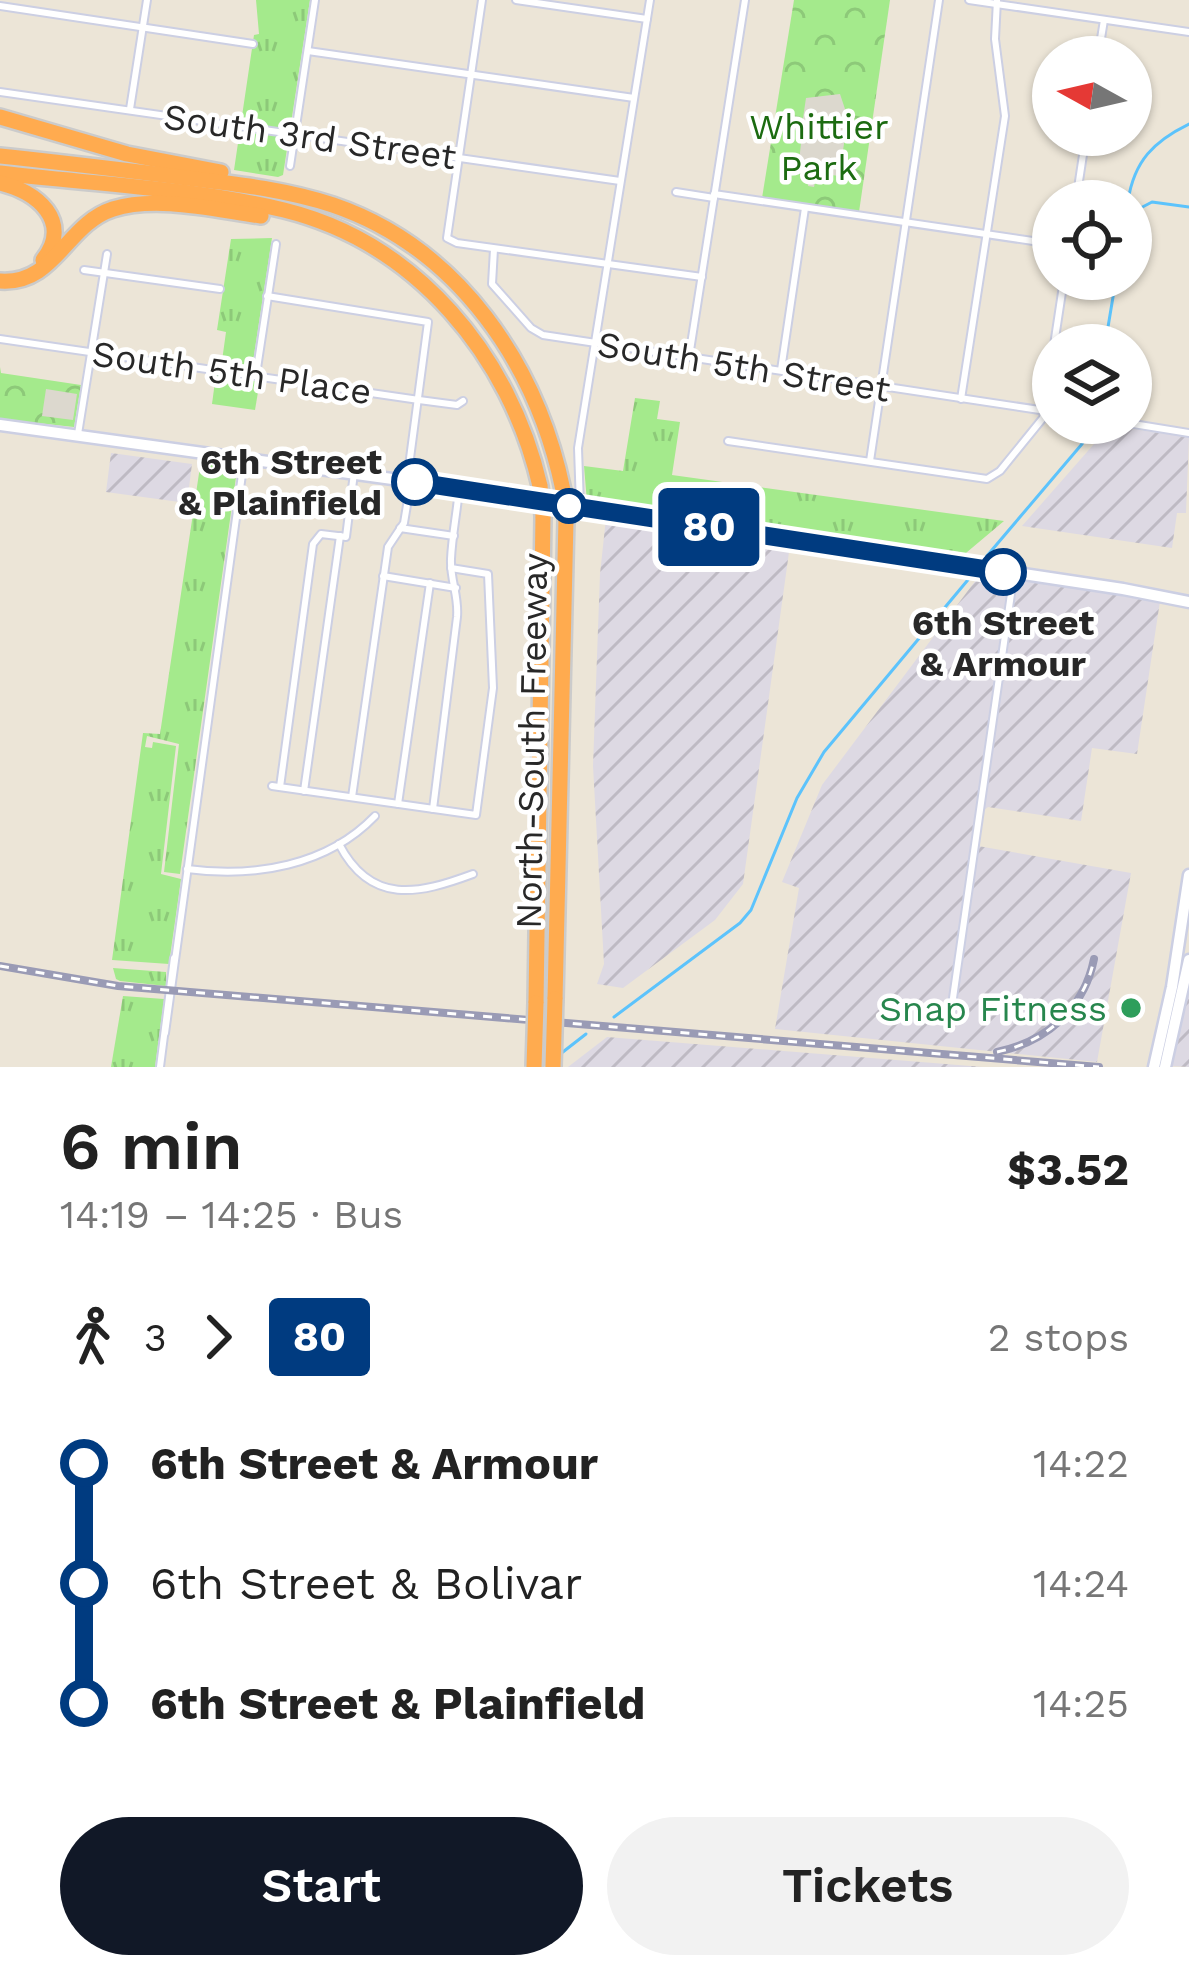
<!DOCTYPE html>
<html lang="en">
<head>
<meta charset="utf-8">
<style>
  :root { --surface:#fff; --page:#f2f2f2; --text:#222; --muted:#767676; --accent:#111827 }
  body { margin:0; font-family:"Work Sans",sans-serif; background:var(--page); color:var(--text); height:100vh; display:flex; flex-direction:column; font-size:45px; white-space:nowrap }
  * { box-sizing:border-box; margin:0 }
  p { font-size:39px; color:var(--muted) }
  .icon { flex:none; width:66px; height:66px; fill:none; stroke:currentColor; stroke-width:2; stroke-linecap:round; stroke-linejoin:round }
  .map { position:relative; height:1067px; overflow:hidden }
  .side { display:flex; flex-direction:column; background:var(--surface); flex:1 }
  .side>* { flex:none }
  .badge { padding:0 24px; border-radius:9px; font-size:42px; line-height:78px }
  .needle { width:78px; rotate:278deg }
  .fabs { position:absolute; left:1032px; top:36px; display:grid; gap:24px }
  .fabs a { display:grid; place-items:center; width:120px; height:120px; border-radius:50%; background:var(--surface); box-shadow:0 3px 9px #0004; font-size:60px }
  .map>.badge { position:absolute; translate:-50% -50%; box-shadow:0 0 0 6px #fff }
  .legs { display:flex; align-items:center; gap:18px; height:132px; padding:0 60px; font-size:39px }
  .legs p { margin-inline-start:auto }
  .head { display:flex; align-items:center; justify-content:space-between; height:204px; padding:0 60px }
  h1 { font-size:66px; font-weight:600; line-height:90px }
  .action { display:flex; gap:24px; margin-top:auto; padding:24px 60px }
  .action a { flex:1; height:138px; border-radius:72px; background:var(--accent); color:#fff; font-size:48px; font-weight:600; line-height:138px; text-align:center }
  .action a+a { background:var(--page); color:var(--text) }
  ul { padding:0 60px; list-style:none }
  li { display:flex; align-items:center; gap:42px; height:120px; font-size:45px }
  li i { display:grid; place-items:center; width:18px; height:100%; margin:0 15px; background:currentColor }
  li i::after { content:''; width:30px; height:30px; margin:-15px; border:9px solid; border-radius:50%; background:var(--surface) }
  li p { margin-inline-start:auto }
  li:first-child i { background:linear-gradient(#0000 50%,currentColor 0) }
  li:last-child i { background:linear-gradient(currentColor 50%,#0000 0) }
  .map>svg:first-child { display:block }
  .industrial { fill:url(#industrial-furrows) }
  .grass { fill:url(#grass-tufts) }
  .park { fill:url(#park-crowns) }
  .plaza { fill:#dcd8ce }
  .lines { fill:none; stroke-linecap:round; stroke-linejoin:round }
  .stream { stroke:#5cc3fc; stroke-width:3 }
  .street-casing { stroke:#cccfe3; stroke-width:10 }
  .secondary-casing { stroke:#cccfe3; stroke-width:15 }
  .highway-casing { stroke:#cbcbcb; stroke-width:20 }
  .street { stroke:#fff; stroke-width:6 }
  .secondary { stroke:#fff; stroke-width:10 }
  .highway { stroke:#ffab4f; stroke-width:15 }
  .rail-casing { stroke:#9a9bb5; stroke-width:8 }
  .rail { stroke:#fff; stroke-width:3; stroke-dasharray:9; stroke-linecap:butt }
  .highway-bridge-casing { stroke:#cbcbcb; stroke-width:20; stroke-linecap:butt }
  .highway-bridge { stroke:#ffab4f; stroke-width:15 }
  .line-1-casing { stroke:#fff; stroke-width:27 }
  .line-1 { stroke:#003b80; stroke-width:18 }
  .stop-1-dot { fill:#fff; stroke:#003b80; stroke-width:6 }
  .leisure-dot { fill:#2e9e5b; stroke:#fff; stroke-width:4.5 }
  .labels { text-anchor:middle; stroke-width:9; stroke-linejoin:round; paint-order:stroke }
  .park-label { font-size:36px; fill:#1c6b11; stroke:#fff }
  .street-label { font-size:36px; fill:#282828; stroke:#fff }
  .stop-label { font-size:36px; font-weight:bold; fill:#282828; stroke:#fff; text-anchor:end }
  .leisure-label { font-size:36px; fill:#27864d; stroke:#fff; text-anchor:end }
</style>
</head>
<body>
<div class="map">
<svg width="1189" height="1067" viewBox="0 0 1189 1067">
  <defs>
    <pattern id="industrial-furrows" width="10" height="10" patternUnits="userSpaceOnUse" patternTransform="scale(3)"><rect width="10" height="10" fill="#ddd9e3"/><path d="M-1 1l2-2M0 10L10 0M9 11l2-2" fill="none" stroke="#bebac3"/></pattern>
    <pattern id="grass-tufts" width="24" height="20" patternUnits="userSpaceOnUse" patternTransform="scale(3)"><rect width="24" height="20" fill="#a4ea8c"/><path d="M3 7l-1-3M5 7V3M7 7l1-3M15 17l-1-3M17 17v-4M19 17l1-3" fill="none" stroke="#8dc979"/></pattern>
    <pattern id="park-crowns" width="20" height="18" patternUnits="userSpaceOnUse" patternTransform="scale(3)"><rect width="20" height="18" fill="#a4ea8c"/><path d="M2 6a3 3 0 1 1 6 0M12 15a3 3 0 1 1 6 0" fill="none" stroke="#8dc979"/></pattern>
  </defs>
  <rect width="100%" height="100%" fill="#ece5d7"/>
  <g class="industrial">
    <polygon points="1102,425 1189,437 1186,513 1177,513 1172,548 1022,526 1094,444"/>
    <polygon points="111,453 192,464 187,503 106,492"/>
    <polygon points="606,518 790,545 743,884 715,920 623,988 597,984 604,964 593,766 600,574"/>
    <polygon points="982,572 1160,601 1137,754 1092,748 1081,821 988,807 983,811 978,846 1131,873 1097,1062 775,1029 799,888 782,882 822,785"/>
    <polygon points="1189,986 1189,1067 1171,1066 1178,1032"/>
    <polygon points="607,1037 983,1067 568,1067"/>
  </g>
  <g class="grass">
    <polygon points="256,0 310,0 283,175 278,177 234,170 254,35 259,34"/>
    <polygon points="272,238 252,368 221,368 226,332 217,330 231,239"/>
    <polygon points="216,374 260,380 255,410 212,404"/>
    <polygon points="635,398 660,401 657,419 680,422 672,475 1004,521 960,558 587,502 584,466 623,471"/>
    <polygon points="201,460 232,464 237,470 180,874 164,872 179,744 147,736 145,747 152,748 153,742 176,746 161,874 181,879 169,964 112,960 143,733 160,734"/>
    <polygon points="113,968 166,972 166,986 120,981 116,979"/>
    <polygon points="123,996 164,999 155,1067 111,1067"/>
  </g>
  <g class="park">
    <polygon points="794,0 890,0 859,212 762,198"/>
    <polygon points="0,367 1,373 81,385 74,427 0,419"/>
  </g>
  <g class="plaza">
    <polygon points="840,94 848,118 839,176 817,173 814,187 808,186 809,174 798,172 802,133 790,128 802,125 806,98"/>
    <polygon points="46,389 77,394 73,420 42,416"/>
  </g>
  <g class="lines">
    <g class="stream">
      <path d="M1128 201C1134 161 1154 141 1189 124"/>
      <polyline points="1131,213 1152,202 1189,207"/>
      <polyline points="1105,345 1116,279"/>
      <polyline points="986,557 1082,444 1093,423"/>
      <polyline points="614,1017 740,923 751,910 797,798 824,752 972,575"/>
      <polyline points="559,1055 586,1034"/>
    </g>
    <g class="street-casing">
      <g id="street">
        <polyline points="482,0 447,238 457,243 702,277"/>
        <polyline points="516,0 647,19"/>
        <polyline points="969,0 1189,32"/>
        <polyline points="0,6 253,44"/>
        <polyline points="308,51 634,98"/>
        <polyline points="1098,57 1104,20"/>
        <polyline points="0,92 620,181"/>
        <polyline points="130,109 147,0"/>
        <polyline points="290,166 315,0"/>
        <polyline points="676,192 714,198"/>
        <polyline points="714,194 1053,244"/>
        <polyline points="1076,201 1086,135"/>
        <polyline points="494,249 492,284 531,328 543,335 1053,412"/>
        <polyline points="84,270 220,289"/>
        <polyline points="267,296 428,322 407,481"/>
        <polyline points="0,339 419,400 457,405 463,401"/>
        <polyline points="1054,345 1064,279"/>
        <polyline points="689,357 745,0"/>
        <polyline points="781,370 805,208"/>
        <polyline points="256,375 276,244"/>
        <polyline points="961,399 1005,116 995,39 997,0"/>
        <polyline points="1127,423 1189,433"/>
        <polyline points="78,434 107,254"/>
        <polyline points="728,441 987,479 1000,471 1043,418 1053,354"/>
        <polyline points="870,461 939,0"/>
        <polyline points="580,506 578,448 650,0"/>
        <polyline points="400,528 454,536"/>
        <polyline points="383,576 456,588"/>
        <polyline points="272,786 476,815 493,688 488,574 451,568"/>
        <polyline points="280,787 313,544 321,534 346,537 354,473"/>
        <polyline points="304,791 340,536"/>
        <polyline points="352,797 388,547 404,523 411,481"/>
        <polyline points="398,804 430,583"/>
        <path d="M433 809 457 617C459 596 450 580 451 559 452 536 457 512 459 489"/>
        <path d="M339 844C371 906 419 894 473 874"/>
        <path d="M187 869C254 878 327 866 375 816"/>
        <polyline points="951,1012 1014,573"/>
        <polyline points="165,1033 244,460"/>
        <polyline points="160,1067 174,958"/>
      </g>
    </g>
    <g class="secondary-casing">
      <g id="secondary">
        <polyline points="0,425 407,481 1123,589 1189,602"/>
        <polyline points="1154,1067 1172,987 1189,875"/>
        <polyline points="1165,1067 1189,960"/>
      </g>
    </g>
    <g class="highway-casing">
      <g id="highway">
        <polyline points="0,117 127,154 221,172"/>
        <path d="M0 156C57 162 115 169 172 176 227 183 281 188 333 205 459 248 537 365 563 490"/>
        <path d="M0 173C93 184 192 188 284 210 417 243 510 356 540 486"/>
        <path d="M0 183C37 191 73 222 43 260"/>
        <path d="M0 281C55 285 66 224 113 209 157 195 216 210 261 216"/>
        <polyline points="555,999 566,519"/>
        <polyline points="536,1003 543,516"/>
      </g>
    </g>
    <use href="#street" class="street"/>
    <use href="#secondary" class="secondary"/>
    <use href="#highway" class="highway"/>
    <g class="rail-casing">
      <g id="rail">
        <polyline points="0,966 118,986 1099,1067"/>
        <path d="M997 1052C1046 1042 1084 1009 1094 959"/>
      </g>
    </g>
    <use href="#rail" class="rail"/>
    <g class="highway-bridge-casing">
      <g id="highway-bridge">
        <polyline points="540,486 543,516"/>
        <polyline points="563,490 566,519"/>
        <polyline points="534,1067 536,1003"/>
        <polyline points="553,1067 555,999"/>
      </g>
    </g>
    <use href="#highway-bridge" class="highway-bridge"/>
  </g>
  <g class="lines">
    <g class="line-1-casing">
      <polyline id="line-1" points="415,482 1003,572"/>
    </g>
    <use href="#line-1" class="line-1"/>
  </g>
  <g class="stop-1-dot">
    <circle cx="415" cy="482" r="21"/>
    <circle cx="569" cy="506" r="15"/>
    <circle cx="1003" cy="572" r="21"/>
  </g>
  <circle class="leisure-dot" cx="1131" cy="1008" r="12"/>
  <g class="labels">
    <g class="park-label">
      <text x="819" y="139">Whittier<tspan x="819" dy="41">Park</tspan></text>
    </g>
    <g class="street-label">
      <text transform="translate(310 136) rotate(8)" y="13">South 3rd Street</text>
      <text transform="translate(744 366) rotate(9)" y="13">South 5th Street</text>
      <text transform="translate(232 372) rotate(8)" y="13">South 5th Place</text>
      <text transform="translate(531 741) rotate(-89)" y="13">North-South Freeway</text>
    </g>
    <g class="stop-label">
      <text x="382" y="474">6th Street<tspan x="382" dy="41">&amp; Plainfield</tspan></text>
      <text x="1003" y="635" text-anchor="middle">6th Street<tspan x="1003" dy="41">&amp; Armour</tspan></text>
    </g>
    <g class="leisure-label">
      <text x="1107" y="1021">Snap Fitness</text>
    </g>
  </g>
</svg>
<div class="fabs">
<a><svg class="needle" viewBox="-14 -14 28 28"><path d="M0-13l5 13h-10z" fill="#e53935"/><path d="M0 13l5-13h-10z" fill="#767676"/></svg></a>
<a><svg class="icon" aria-label="locate" viewBox="0 0 24 24"><circle cx="12" cy="12" r="6"/><path d="M12 2v4M12 18v4M2 12h4M18 12h4"/></svg></a>
<a><svg class="icon" aria-label="layers" viewBox="0 0 24 24"><path d="M12 4l9 5-9 5-9-5zM3 14l9 5 9-5"/></svg></a>
</div>
<b class="badge" style="left:709px;top:527px;background:#003b80;color:#fff">80</b>
</div>
<section class="side">
<div class="head"><div><h1>6 min</h1><p>14:19 – 14:25 · Bus</p></div><b>$3.52</b></div>
<div class="legs"><svg class="icon" aria-label="walk" viewBox="0 0 24 24"><circle cx="13" cy="4" r="2"/><path d="M13 8l-2 6 4 7M11 14l-3 7M7 12l3-4h3l4 4"/></svg>3<svg class="icon" aria-label="forward" viewBox="0 0 24 24"><path d="M9 5l7 7-7 7"/></svg><b class="badge" style="background:#003b80;color:#fff">80</b><p>2 stops</p></div>
<ul>
<li><i style="color:#003b80"></i><b>6th Street &amp; Armour</b><p>14:22</p></li>
<li><i style="color:#003b80"></i><span>6th Street &amp; Bolivar</span><p>14:24</p></li>
<li><i style="color:#003b80"></i><b>6th Street &amp; Plainfield</b><p>14:25</p></li>
</ul>
<div class="action"><a>Start</a><a>Tickets</a></div>
</section>
</body>
</html>
